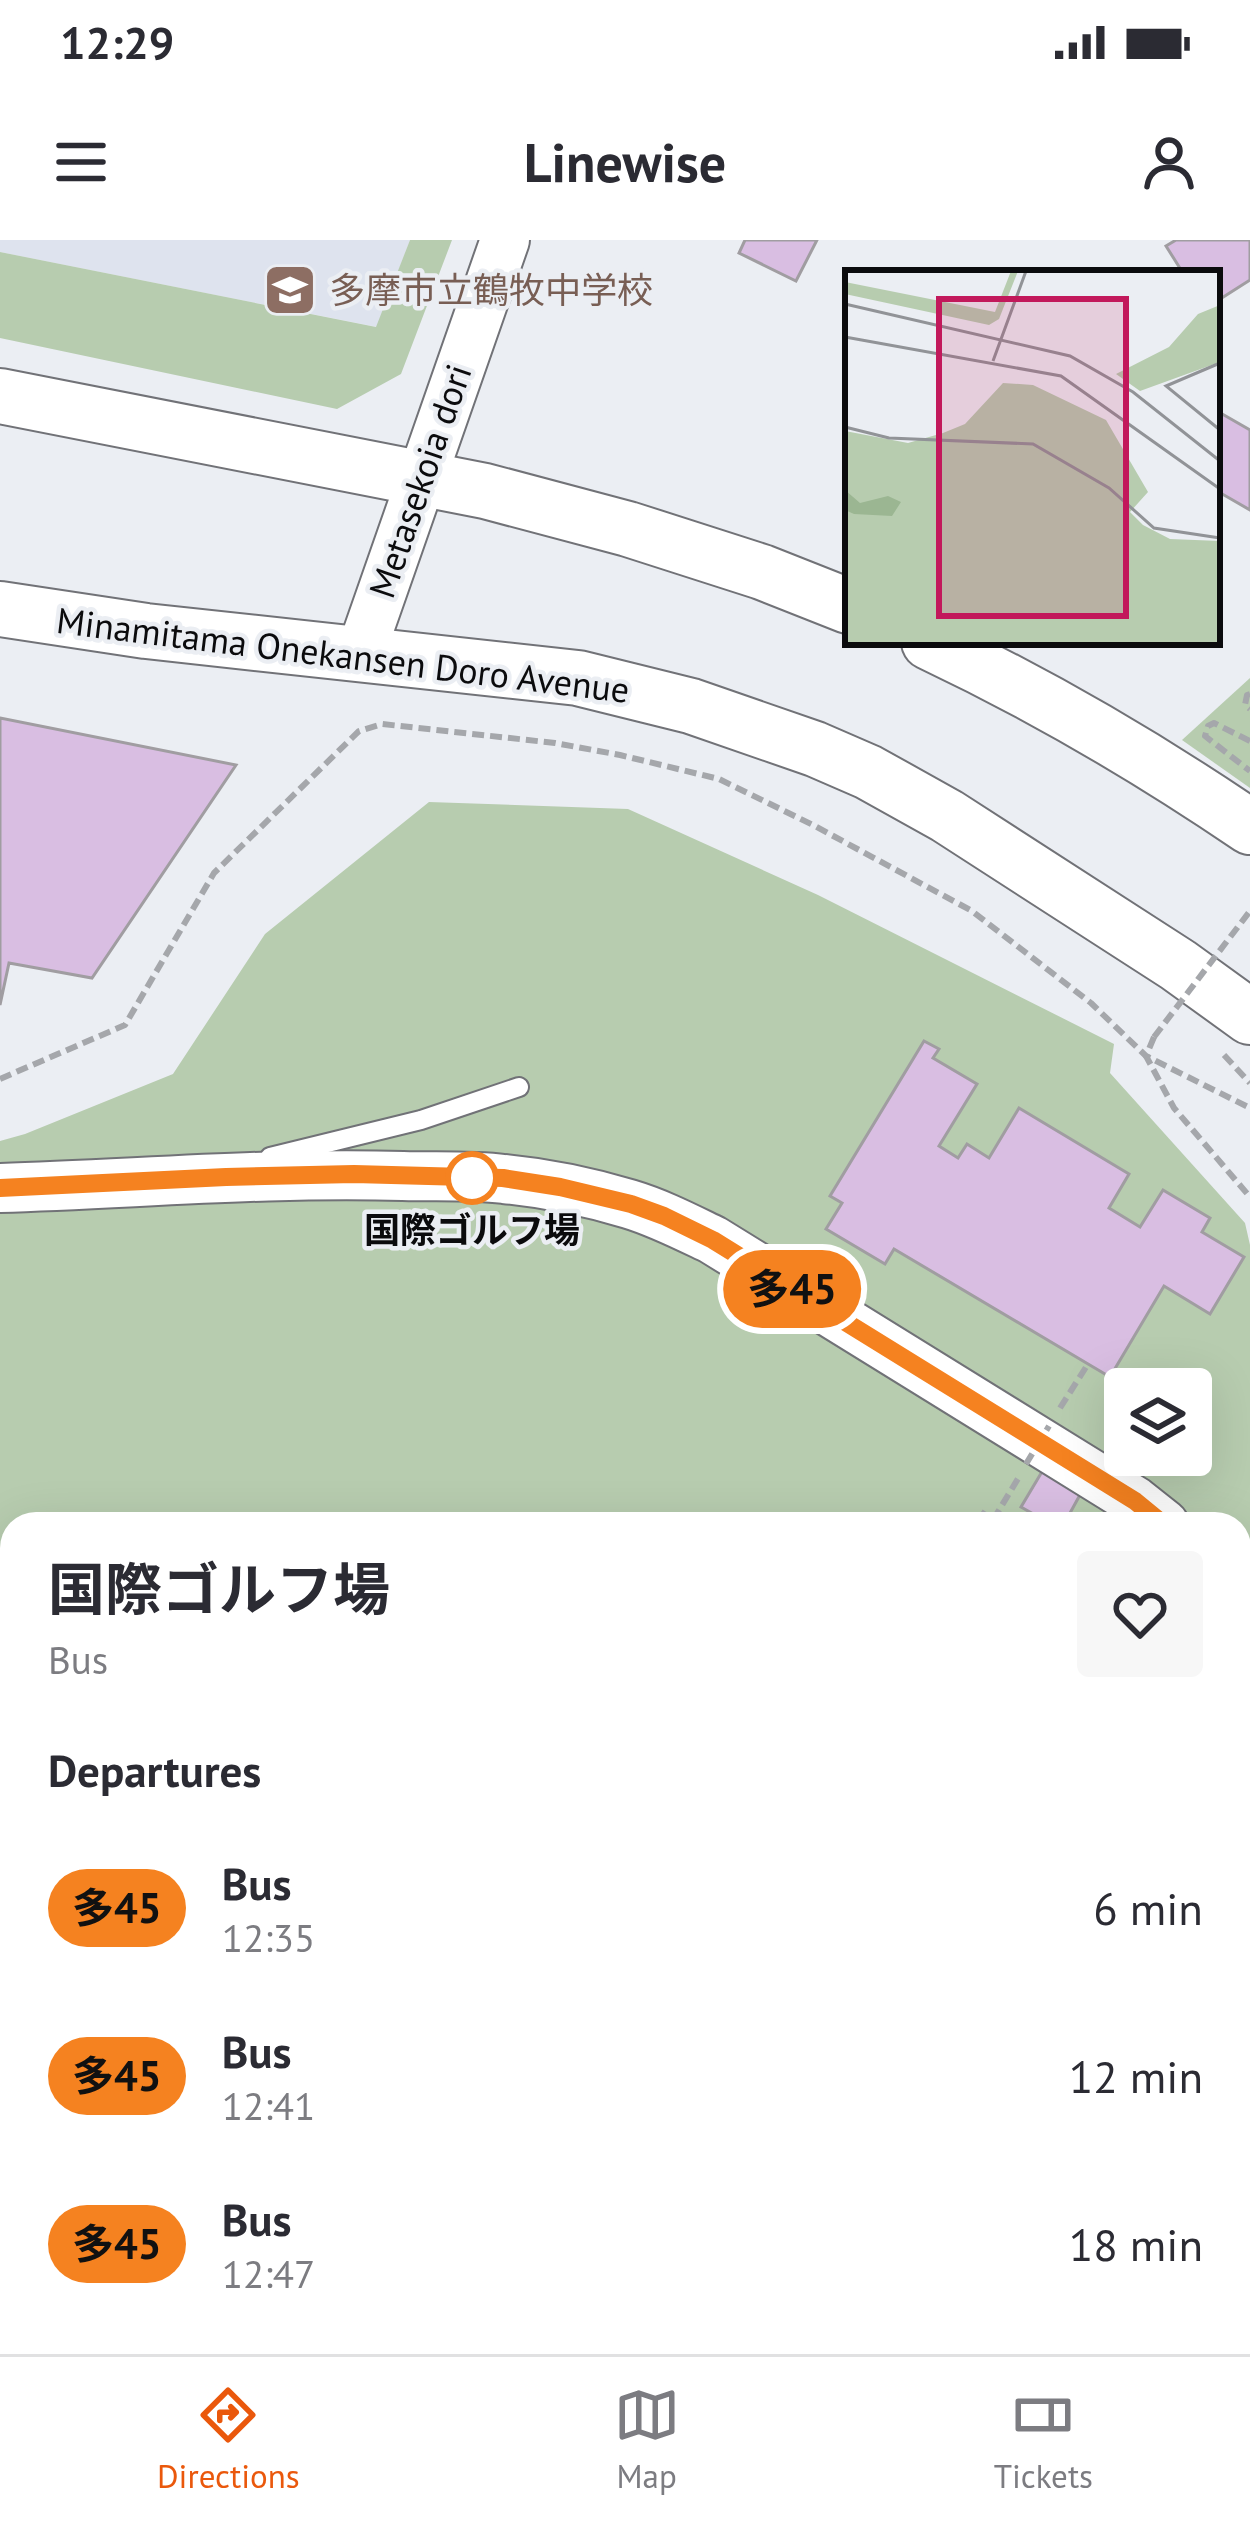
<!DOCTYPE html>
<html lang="en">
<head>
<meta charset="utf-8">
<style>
  :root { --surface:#fff; --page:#f7f7f7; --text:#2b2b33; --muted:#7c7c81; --line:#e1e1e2; --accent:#ea580c }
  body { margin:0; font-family:"PT Sans","Noto Sans JP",sans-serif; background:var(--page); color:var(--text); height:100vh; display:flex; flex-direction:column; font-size:45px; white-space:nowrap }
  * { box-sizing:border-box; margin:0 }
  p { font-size:39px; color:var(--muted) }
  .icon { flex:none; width:66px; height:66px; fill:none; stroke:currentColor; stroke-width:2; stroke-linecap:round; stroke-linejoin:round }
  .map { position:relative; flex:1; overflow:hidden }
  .drawer { position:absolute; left:0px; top:1272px; width:1251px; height:843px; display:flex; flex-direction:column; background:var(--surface); border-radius:36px 36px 0 0; box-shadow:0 12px 48px #0002 }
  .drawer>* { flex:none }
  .badge { padding:0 24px; border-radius:39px; font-size:42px; line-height:78px }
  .tools { position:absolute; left:1104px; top:1128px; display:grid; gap:24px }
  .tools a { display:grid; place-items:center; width:108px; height:108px; border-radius:12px; background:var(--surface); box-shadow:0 12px 48px #0002; font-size:60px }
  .map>.badge { position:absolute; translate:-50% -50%; box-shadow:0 0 0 6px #fff }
  h2 { padding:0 48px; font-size:45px; line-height:108px }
  .round { display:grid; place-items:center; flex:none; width:126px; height:126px; border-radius:12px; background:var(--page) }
  .head { display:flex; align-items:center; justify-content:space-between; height:204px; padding:0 48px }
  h1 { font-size:57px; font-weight:700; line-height:90px }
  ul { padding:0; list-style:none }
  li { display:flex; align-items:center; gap:36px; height:168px; padding:0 48px }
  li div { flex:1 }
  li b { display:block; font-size:45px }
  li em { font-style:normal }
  li .badge { min-width:132px; font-weight:700; text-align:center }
  .status { display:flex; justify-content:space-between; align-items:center; height:84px; padding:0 60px; background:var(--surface); direction:ltr }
  .status svg { height:33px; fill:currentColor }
  header { display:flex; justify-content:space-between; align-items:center; height:156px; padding:0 48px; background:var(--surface); font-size:54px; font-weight:700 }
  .tab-bar { display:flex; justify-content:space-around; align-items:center; height:168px; border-top:3px solid var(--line); background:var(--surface); font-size:33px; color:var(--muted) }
  .tab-bar a { display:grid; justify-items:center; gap:6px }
  .tab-bar .selected { color:var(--accent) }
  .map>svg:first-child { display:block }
  .built { fill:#dee3ee }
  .green { fill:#b7ccaf; fill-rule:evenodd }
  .building { fill:#d9bee2; stroke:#a09da1; stroke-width:3 }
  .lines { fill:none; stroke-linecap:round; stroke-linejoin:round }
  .service-casing { stroke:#717277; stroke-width:22 }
  .tertiary-casing { stroke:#717277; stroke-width:52 }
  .secondary-casing { stroke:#717277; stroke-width:58 }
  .path { stroke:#a5a7ab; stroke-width:6; stroke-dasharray:12 6; stroke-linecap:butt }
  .service { stroke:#fff; stroke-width:18 }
  .tertiary { stroke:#fff; stroke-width:48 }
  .secondary { stroke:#fff; stroke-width:54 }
  .path-bridge { stroke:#a5a7ab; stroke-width:6; stroke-dasharray:12 6; stroke-linecap:butt }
  .line-casing { stroke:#fff; stroke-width:27 }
  .line { stroke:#f58220; stroke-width:18 }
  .stop-dot { fill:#fff; stroke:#f58220; stroke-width:6 }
  .labels { text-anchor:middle; stroke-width:9; stroke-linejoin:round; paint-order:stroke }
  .education-label { font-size:36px; fill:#785e54; stroke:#ebeef3; text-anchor:start }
  .street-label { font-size:36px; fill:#0b0b0d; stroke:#ebeef3 }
  .stop-label { font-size:36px; font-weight:bold; fill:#0b0b0d; stroke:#ebeef3 }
  .inset-road { fill:none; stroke:#919397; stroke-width:3 }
  .view { fill:#c2185b; fill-opacity:0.15; stroke:#c2185b; stroke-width:6 }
  .inset-edge { fill:none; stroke:#0b0b0d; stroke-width:6 }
</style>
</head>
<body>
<div class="status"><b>12:29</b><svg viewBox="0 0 49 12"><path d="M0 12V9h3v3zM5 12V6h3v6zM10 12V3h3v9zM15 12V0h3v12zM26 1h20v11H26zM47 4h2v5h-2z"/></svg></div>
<header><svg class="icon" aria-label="menu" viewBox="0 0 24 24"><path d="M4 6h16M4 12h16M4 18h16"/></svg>Linewise<svg class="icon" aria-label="person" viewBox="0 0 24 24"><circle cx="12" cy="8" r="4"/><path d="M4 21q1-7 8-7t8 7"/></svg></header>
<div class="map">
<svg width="1250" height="2114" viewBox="0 0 1250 2114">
  <rect width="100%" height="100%" fill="#ebeef3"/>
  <polygon class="built" points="0,0 410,0 377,87 0,12"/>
  <g class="green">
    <polygon points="410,0 452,0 401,134 337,169 0,98 0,12 376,87"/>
    <polygon points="1250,438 1250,548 1182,500"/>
    <path d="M429 562 628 569 818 655 1114 804 1110 833 1245 983 1250 1005V2114H0V901L25 894 173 834 265 694ZM1125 1149H1191V1215H1125ZM12 1284H1239V2103H12Z"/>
  </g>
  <g class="building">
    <polygon points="745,0 817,0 796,41 739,13"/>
    <polygon points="1176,0 1250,0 1250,40 1217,61 1217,33 1183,33 1166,6"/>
    <polygon points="1217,171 1250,190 1250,270 1217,251"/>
    <polygon points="0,478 236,525 92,738 9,723 0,765"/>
    <polygon points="924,801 939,809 933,818 977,844 939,906 958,918 967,904 989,918 1019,868 1129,934 1109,968 1140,987 1163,950 1210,978 1202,992 1244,1017 1210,1074 1164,1046 1110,1137 894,1009 885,1024 826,989 842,963 830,956"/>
    <polygon points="1043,1230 1081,1253 1064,1284 1051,1284 1021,1267"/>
  </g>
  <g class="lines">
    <g class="service-casing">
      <polyline id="service" points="270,917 421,880 519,847"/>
    </g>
    <g class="tertiary-casing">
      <g id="tertiary">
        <polyline points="360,415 505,0"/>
        <path d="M0 948C134 944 268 932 403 936 436 937 470 935 504 939 546 943 589 952 629 964 659 973 686 987 713 1000L1135 1261 1164 1284"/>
        <polyline points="1239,1356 1250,1368"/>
      </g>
    </g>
    <g class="secondary-casing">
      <g id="secondary">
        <polyline points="0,156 485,251 628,289 762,332 848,366"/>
        <polyline points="0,369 146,391 578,438 691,466 815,509 868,532 947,576 1178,725 1250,777"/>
        <path d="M929 402C1041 455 1147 517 1250 587"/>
      </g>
    </g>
    <g class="path">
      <polyline points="1250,454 1247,455 1245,465 1250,469"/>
      <polyline points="1250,501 1214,483 1208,486 1205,496 1250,531"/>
      <polyline points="1154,797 1146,816 1174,868 1250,957"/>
      <polyline points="1224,815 1250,843"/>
      <polyline points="0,839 125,785 214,633 359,491 382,484 555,503 620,515 719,539 813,585 972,671 1091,763 1146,816 1250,868"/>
      <polyline points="1060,1168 1088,1124"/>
      <polyline points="981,1272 999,1284"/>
      <polyline points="993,1280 1019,1237"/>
    </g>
    <use href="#service" class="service"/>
    <use href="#tertiary" class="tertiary"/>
    <use href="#secondary" class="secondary"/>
    <g class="path-bridge">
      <polyline points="1154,797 1250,671"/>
      <polyline points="1026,1224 1049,1186"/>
    </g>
  </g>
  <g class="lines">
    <g class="line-casing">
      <polyline id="line" points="0,948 226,937 354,934 503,938 560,947 631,964 664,976 713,1000 1135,1261 1163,1284"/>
    </g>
    <use href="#line" class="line"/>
  </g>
  <defs>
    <g id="school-square" transform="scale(2.7)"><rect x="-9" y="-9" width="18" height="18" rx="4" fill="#8d6e63" stroke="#ebeef3"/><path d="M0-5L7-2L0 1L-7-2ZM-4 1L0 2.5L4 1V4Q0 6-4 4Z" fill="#fff"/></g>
  </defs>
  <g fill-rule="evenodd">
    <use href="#school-square" x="290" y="50"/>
  </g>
  <circle class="stop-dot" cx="472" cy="938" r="24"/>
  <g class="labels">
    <g class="education-label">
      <text x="329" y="63">多摩市立鶴牧中学校</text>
    </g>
    <g class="street-label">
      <text transform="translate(420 241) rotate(-71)" y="13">Metasekoia dori</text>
      <text transform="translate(343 415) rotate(7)" y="13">Minamitama Onekansen Doro Avenue</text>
    </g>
    <g class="stop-label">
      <text x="472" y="1003">国際ゴルフ場</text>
    </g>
  </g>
  <g transform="translate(845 30)">
    <rect width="375" height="375" fill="#ebeef3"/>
    <path d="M166 1H173L154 49 144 55 0 24V12L150 42ZM375 35V92L295 121 271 104 324 77 353 44ZM158 113 188 115 261 150 303 222 285 242 298 255 325 269 375 271V374H0V161L63 173 98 163 120 154Z" fill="#b7ccaf"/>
    <path d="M0 220 15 233 43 226 56 232 47 246 9 244 0 240Z" fill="#9bb692"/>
    <path class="inset-road" d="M0 34 225 86 288 122 375 191M0 67 216 106 375 219M148 91 181 1M375 93 321 116 375 160M0 157 44 168 188 174 264 218 309 258 375 268"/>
    <path class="view" d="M94 29H281V346H94Z"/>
    <rect width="375" height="375" class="inset-edge"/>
  </g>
</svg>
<div class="tools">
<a><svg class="icon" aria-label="layers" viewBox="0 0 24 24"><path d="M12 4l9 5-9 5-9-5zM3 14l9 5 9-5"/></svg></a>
</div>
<b class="badge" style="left:792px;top:1049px;background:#f58220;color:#111">多45</b>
<section class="drawer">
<div class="head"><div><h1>国際ゴルフ場</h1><p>Bus</p></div><a class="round"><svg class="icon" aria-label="heart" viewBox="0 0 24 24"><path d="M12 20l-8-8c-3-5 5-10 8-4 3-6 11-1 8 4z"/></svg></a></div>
<h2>Departures</h2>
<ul>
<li><span class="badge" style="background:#f58220;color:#111">多45</span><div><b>Bus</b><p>12:35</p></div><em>6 min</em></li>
<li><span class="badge" style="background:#f58220;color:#111">多45</span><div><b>Bus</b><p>12:41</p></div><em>12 min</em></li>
<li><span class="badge" style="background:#f58220;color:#111">多45</span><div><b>Bus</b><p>12:47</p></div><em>18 min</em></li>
</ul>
</section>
</div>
<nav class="tab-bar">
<a class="selected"><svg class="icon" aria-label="directions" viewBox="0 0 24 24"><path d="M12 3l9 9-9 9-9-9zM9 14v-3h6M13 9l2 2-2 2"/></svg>Directions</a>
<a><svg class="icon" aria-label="map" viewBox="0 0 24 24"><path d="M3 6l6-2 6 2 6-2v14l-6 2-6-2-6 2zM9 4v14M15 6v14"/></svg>Map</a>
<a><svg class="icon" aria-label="tickets" viewBox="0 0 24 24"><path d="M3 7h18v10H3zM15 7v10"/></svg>Tickets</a>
</nav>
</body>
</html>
